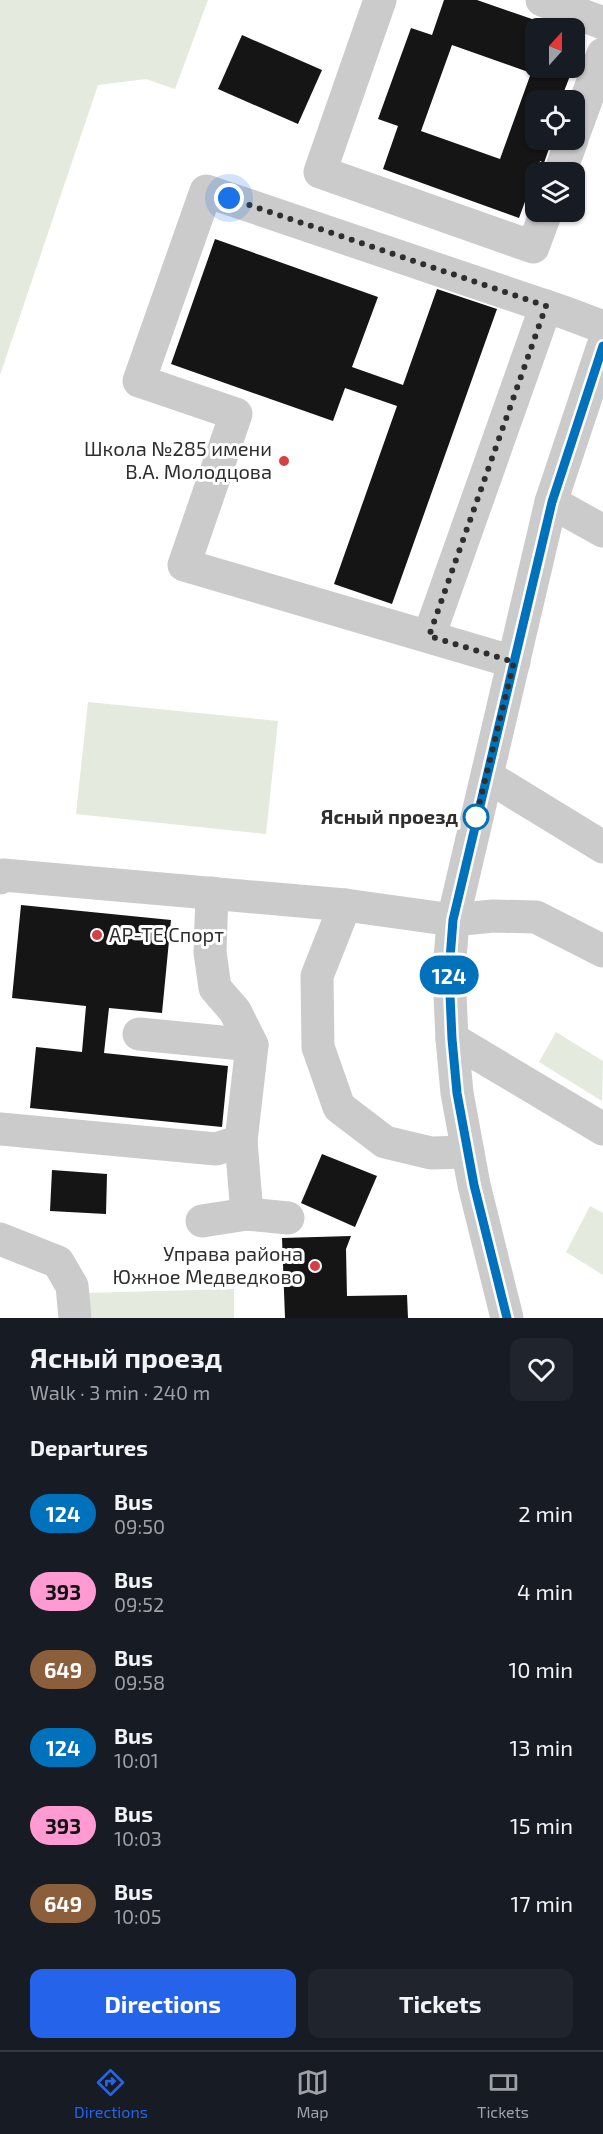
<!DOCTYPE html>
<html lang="en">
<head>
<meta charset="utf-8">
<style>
  :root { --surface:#171b24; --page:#20242c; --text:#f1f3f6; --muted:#9ea1a6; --line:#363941; --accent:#2563eb }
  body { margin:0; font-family:"Exo 2",sans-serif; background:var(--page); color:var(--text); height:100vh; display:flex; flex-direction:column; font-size:22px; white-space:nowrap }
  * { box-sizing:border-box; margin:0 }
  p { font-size:20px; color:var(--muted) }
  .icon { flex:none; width:33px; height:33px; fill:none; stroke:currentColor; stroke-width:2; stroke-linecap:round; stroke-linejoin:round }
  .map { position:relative; height:1318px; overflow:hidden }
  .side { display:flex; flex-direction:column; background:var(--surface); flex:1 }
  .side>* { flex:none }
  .badge { padding:0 12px; border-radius:20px; font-size:21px; line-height:39px }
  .needle { width:39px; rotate:21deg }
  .controls { position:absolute; left:525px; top:18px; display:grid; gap:12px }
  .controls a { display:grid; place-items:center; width:60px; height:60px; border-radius:12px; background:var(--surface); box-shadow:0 2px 4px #0004; font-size:30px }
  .you { position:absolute; width:30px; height:30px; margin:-15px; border:4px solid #fff; border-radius:50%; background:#1a73e8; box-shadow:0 0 0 9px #1a73e833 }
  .map>.badge { position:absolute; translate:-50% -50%; box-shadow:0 0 0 3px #fff }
  h2 { padding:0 30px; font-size:22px; line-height:54px }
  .round { display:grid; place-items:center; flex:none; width:63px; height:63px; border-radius:12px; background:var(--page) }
  .headline { display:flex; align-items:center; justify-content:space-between; height:102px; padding:0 30px }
  h1 { font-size:28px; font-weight:700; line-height:45px }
  .action { display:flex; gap:12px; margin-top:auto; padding:12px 30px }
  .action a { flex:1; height:69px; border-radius:12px; background:var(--accent); color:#fff; font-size:24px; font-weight:700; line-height:69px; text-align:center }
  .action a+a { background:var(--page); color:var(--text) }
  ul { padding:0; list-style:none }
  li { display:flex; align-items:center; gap:18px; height:78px; padding:0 30px }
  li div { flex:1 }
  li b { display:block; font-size:22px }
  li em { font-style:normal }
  li .badge { min-width:66px; font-weight:700; text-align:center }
  .tabs { display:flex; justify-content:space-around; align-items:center; height:84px; border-top:2px solid var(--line); background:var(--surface); font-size:16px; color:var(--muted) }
  .tabs a { display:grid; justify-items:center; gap:3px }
  .tabs .active { color:var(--accent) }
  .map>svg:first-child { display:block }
  .green { fill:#e4eade }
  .building { fill:#151515; fill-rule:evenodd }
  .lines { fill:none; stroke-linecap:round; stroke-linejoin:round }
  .minor { stroke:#cbcbcb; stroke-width:33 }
  .line-casing { stroke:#fff; stroke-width:14 }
  .line { stroke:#0072bc; stroke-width:9 }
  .walk { stroke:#2e2e2e; stroke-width:6; stroke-dasharray:0 10.8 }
  .poi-dot { fill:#d54142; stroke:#fff; stroke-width:2 }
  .stop-dot { fill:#fff; stroke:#0072bc; stroke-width:3 }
  .labels { text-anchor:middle; stroke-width:6; stroke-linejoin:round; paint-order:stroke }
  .poi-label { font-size:20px; fill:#2e2e2e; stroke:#fff; text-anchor:end }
  .stop-label { font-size:20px; font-weight:bold; fill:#2e2e2e; stroke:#fff; text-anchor:end }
</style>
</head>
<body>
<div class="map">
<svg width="603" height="1318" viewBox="0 0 603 1318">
  <rect width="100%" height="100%" fill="#fff"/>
  <g class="green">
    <polygon points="0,0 208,0 175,89 146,79 98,85 0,375"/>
    <polygon points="88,702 278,721 266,834 76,814"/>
    <polygon points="556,1032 603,1061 602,1101 539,1062"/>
    <polygon points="590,1206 603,1213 603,1275 566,1252"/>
    <polygon points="234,1289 234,1318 87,1318 84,1293"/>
  </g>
  <g class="building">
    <path d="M444 0H477L558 28H536V68H573L563 94 568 96 566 100H536V140H552L544 163 540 161 519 218 383 169 398 126 378 119 411 28 432 35ZM452 45 531 73 500 159 421 131Z"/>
    <polygon points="242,35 322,70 298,124 218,89"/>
    <polygon points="215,239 378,297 352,367 403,385 437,289 497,309 392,604 334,584 397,406 345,388 333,421 171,364"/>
    <polygon points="21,905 171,920 162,1013 109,1008 104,1053 228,1066 222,1127 30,1108 36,1047 82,1052 86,1006 12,998"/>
    <polygon points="322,1154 377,1176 355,1227 301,1203"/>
    <polygon points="52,1170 107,1174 106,1214 50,1211"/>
    <polygon points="351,1236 346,1249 347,1296 407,1295 408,1318 285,1318 282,1238"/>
  </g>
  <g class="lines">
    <g class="minor">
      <polyline points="380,0 320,172 533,247 546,212"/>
      <polyline points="542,0 603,23"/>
      <polyline points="574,133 603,54"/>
      <polyline points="560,172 572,140"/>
      <polyline points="551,502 603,531"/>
      <polyline points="429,636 546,306"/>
      <polyline points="514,662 184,565 236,414 139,381 206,191 566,313 603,327"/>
      <polyline points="487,776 603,847"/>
      <polyline points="0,878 3,875 345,905 453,920 493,916 536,917 603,951"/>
      <polyline points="212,893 210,952 215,988 235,1011 252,1045"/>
      <polyline points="345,905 317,976 318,1047 339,1107 385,1142 431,1153 468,1152"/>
      <polyline points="452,1039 603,1129"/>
      <polyline points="0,1129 216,1149 241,1141 252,1045 139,1034"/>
      <polyline points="247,1214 288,1218"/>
      <polyline points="202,1221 247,1214 241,1141"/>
      <polyline points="0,1239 58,1262 72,1286 75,1318"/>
      <polyline points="507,1318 474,1185 457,1093 452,1039 449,972 453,920 551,502 603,346"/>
    </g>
  </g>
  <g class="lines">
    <g class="line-casing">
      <polyline id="line" points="507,1318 474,1185 457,1093 452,1039 449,972 453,920 552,502 603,346"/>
    </g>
    <use href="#line" class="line"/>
    <polyline class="walk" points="229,198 546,306 429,636 514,662 476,817"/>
  </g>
  <g class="poi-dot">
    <circle cx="284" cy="461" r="6"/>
    <circle cx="97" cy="935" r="6"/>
    <circle cx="315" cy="1266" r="6"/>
  </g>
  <circle class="stop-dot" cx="476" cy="817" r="12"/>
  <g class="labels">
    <g class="poi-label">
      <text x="272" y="456">Школа №285 имени<tspan x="272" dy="23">В.А. Молодцова</tspan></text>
      <text x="109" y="942" text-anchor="start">АР-ТЕ Спорт</text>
      <text x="303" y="1261">Управа района<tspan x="303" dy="23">Южное Медведково</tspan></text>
    </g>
    <g class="stop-label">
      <text x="458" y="824">Ясный проезд</text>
    </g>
  </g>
</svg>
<div class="controls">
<a><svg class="needle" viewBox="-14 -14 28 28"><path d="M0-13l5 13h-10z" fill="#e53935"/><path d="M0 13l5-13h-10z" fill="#9ea1a6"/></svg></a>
<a><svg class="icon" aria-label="locate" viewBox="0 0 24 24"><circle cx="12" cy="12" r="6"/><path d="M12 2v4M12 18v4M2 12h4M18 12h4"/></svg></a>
<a><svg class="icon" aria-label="layers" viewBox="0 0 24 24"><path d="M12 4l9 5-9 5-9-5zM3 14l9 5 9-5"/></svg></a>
</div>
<div class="you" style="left:229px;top:198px"></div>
<b class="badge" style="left:449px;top:975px;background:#0072bc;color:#fff">124</b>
</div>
<section class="side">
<div class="headline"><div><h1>Ясный проезд</h1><p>Walk · 3 min · 240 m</p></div><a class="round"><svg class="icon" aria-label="heart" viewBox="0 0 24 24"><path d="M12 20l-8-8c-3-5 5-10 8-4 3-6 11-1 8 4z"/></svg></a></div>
<h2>Departures</h2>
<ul>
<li><span class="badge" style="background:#0072bc;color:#fff">124</span><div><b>Bus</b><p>09:50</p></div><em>2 min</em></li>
<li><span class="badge" style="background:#ff9ad2;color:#111">393</span><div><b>Bus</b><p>09:52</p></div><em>4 min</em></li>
<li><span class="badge" style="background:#8b5e3c;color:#fff">649</span><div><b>Bus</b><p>09:58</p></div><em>10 min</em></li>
<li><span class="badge" style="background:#0072bc;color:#fff">124</span><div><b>Bus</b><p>10:01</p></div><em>13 min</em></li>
<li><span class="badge" style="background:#ff9ad2;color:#111">393</span><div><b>Bus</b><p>10:03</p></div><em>15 min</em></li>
<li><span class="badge" style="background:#8b5e3c;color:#fff">649</span><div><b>Bus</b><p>10:05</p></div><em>17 min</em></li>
</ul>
<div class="action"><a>Directions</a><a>Tickets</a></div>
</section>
<nav class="tabs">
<a class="active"><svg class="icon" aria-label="directions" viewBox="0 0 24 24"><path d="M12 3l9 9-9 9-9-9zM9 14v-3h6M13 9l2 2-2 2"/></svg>Directions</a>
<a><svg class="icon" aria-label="map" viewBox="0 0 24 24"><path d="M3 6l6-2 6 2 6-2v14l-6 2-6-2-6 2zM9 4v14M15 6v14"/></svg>Map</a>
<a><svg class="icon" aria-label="tickets" viewBox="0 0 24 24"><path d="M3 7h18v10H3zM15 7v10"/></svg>Tickets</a>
</nav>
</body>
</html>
